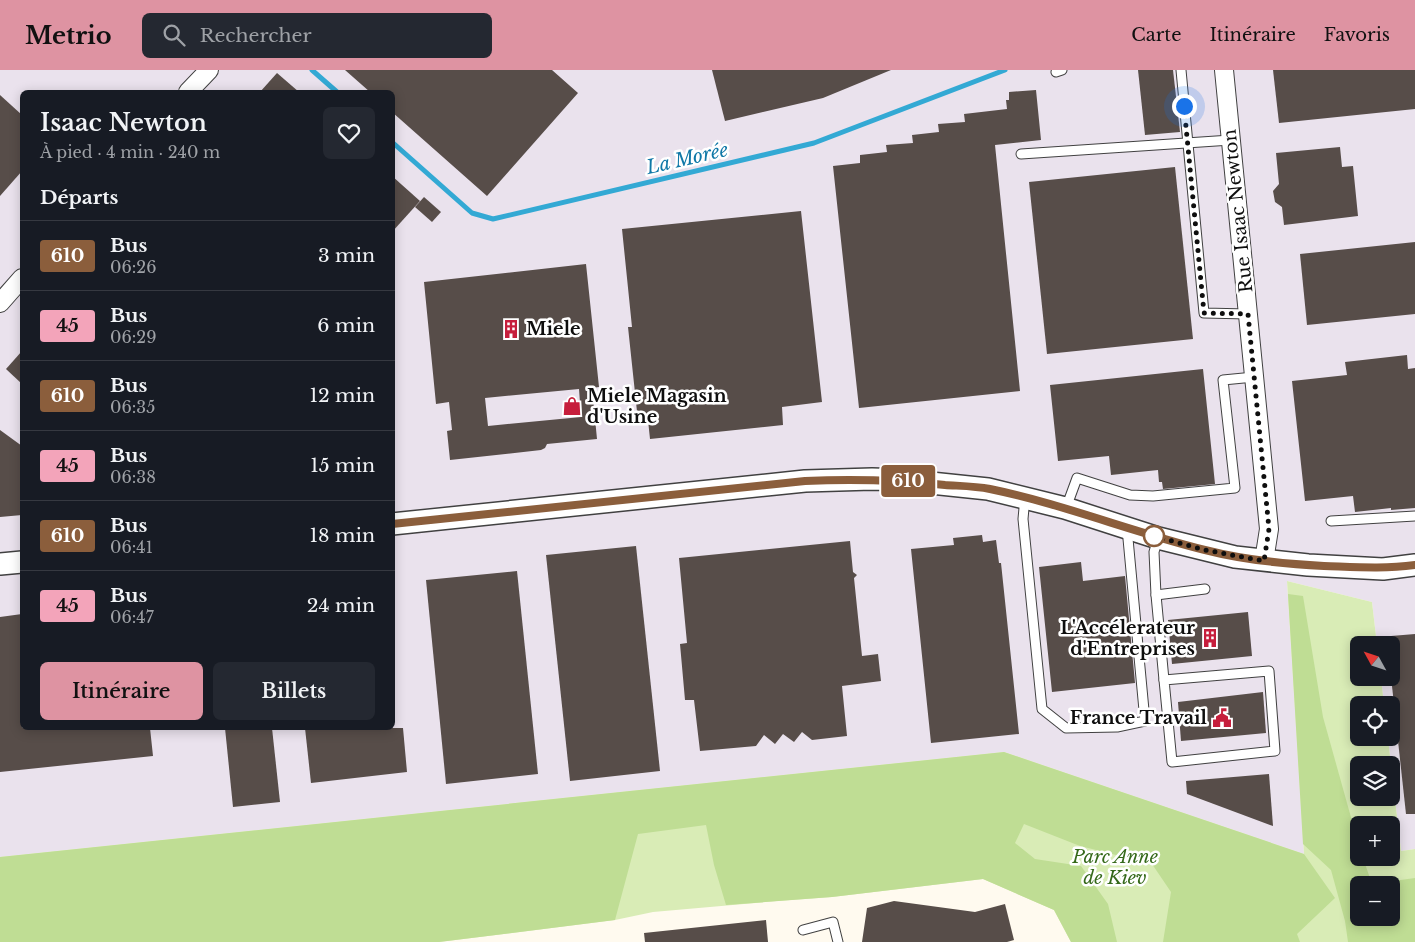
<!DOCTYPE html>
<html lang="fr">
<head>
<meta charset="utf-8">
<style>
  :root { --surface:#171b24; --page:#242831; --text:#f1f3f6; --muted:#9ea1a6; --line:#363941; --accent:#de93a2 }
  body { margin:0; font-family:"Libre Baskerville",serif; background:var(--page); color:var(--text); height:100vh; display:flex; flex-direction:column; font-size:19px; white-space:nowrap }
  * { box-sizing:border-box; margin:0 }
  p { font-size:16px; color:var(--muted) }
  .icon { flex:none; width:28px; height:28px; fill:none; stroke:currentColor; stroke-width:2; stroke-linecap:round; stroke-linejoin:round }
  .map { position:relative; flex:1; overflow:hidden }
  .drawer { position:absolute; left:20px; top:20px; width:375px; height:640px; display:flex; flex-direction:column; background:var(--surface); border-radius:8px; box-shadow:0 2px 12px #0003 }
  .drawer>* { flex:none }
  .badge { padding:0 10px; border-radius:4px; font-size:18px; line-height:32px }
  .needle { width:32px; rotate:310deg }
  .fabs { position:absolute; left:1350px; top:566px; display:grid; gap:10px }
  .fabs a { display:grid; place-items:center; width:50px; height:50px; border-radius:8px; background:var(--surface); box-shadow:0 2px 12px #0003; font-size:25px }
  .you { position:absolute; width:25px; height:25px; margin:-12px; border:4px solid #fff; border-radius:50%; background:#1a73e8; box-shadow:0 0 0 8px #1a73e833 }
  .map>.badge { position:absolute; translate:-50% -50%; box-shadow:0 0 0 2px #fff }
  h2 { padding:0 20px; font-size:19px; line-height:45px }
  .round { display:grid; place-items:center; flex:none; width:52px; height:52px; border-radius:8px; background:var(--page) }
  .overview { display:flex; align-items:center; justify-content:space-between; height:85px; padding:0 20px }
  h1 { font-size:24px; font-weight:600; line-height:38px }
  .primary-button { display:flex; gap:10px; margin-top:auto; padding:10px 20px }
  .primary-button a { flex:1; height:58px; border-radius:8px; background:var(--accent); color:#111; font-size:20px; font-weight:600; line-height:58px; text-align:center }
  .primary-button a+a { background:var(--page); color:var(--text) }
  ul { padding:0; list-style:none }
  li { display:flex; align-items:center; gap:15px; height:70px; padding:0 20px; border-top:1px solid var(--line) }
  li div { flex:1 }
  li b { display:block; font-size:19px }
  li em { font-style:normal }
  li .badge { min-width:55px; font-weight:700; text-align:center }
  header { display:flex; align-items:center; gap:30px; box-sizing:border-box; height:70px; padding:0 25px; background:var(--accent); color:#111 }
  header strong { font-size:24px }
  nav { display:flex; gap:28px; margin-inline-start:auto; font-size:18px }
  .search { width:350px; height:45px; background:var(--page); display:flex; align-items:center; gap:12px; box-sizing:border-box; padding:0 18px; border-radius:8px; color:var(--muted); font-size:19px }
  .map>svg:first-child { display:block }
  .industrial { fill:#eae2ed; fill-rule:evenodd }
  .green { fill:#d9ecb6; fill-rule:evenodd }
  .forest { fill:#bfdd94; fill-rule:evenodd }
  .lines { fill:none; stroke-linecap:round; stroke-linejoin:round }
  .stream { stroke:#33a9d4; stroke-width:5 }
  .building { fill:#574d49; fill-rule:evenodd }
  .service-casing { stroke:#414141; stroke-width:11 }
  .minor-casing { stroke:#414141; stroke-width:20 }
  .tertiary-casing { stroke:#414141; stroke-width:24 }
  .service { stroke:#fff; stroke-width:9 }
  .minor { stroke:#fff; stroke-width:18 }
  .tertiary { stroke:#fff; stroke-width:21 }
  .line-casing { stroke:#fff; stroke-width:11 }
  .line { stroke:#8b5e3c; stroke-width:8 }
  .walk { stroke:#0e0e0e; stroke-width:5; stroke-dasharray:0 9 }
  .stop-dot { fill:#fff; stroke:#8b5e3c; stroke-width:2.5 }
  .labels { text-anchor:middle; stroke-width:5; stroke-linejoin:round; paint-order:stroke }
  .street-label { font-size:18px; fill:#0e0e0e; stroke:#fff }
  .poi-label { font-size:18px; font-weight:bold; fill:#0e0e0e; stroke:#fff; text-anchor:start }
  .park-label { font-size:18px; font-style:italic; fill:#35691a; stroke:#fff }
  .water-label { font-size:19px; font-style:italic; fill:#1078a7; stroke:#fff }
</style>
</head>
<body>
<header>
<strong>Metrio</strong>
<div class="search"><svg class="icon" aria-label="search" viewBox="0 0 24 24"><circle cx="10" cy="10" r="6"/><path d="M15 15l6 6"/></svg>Rechercher</div>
<nav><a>Carte</a><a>Itinéraire</a><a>Favoris</a></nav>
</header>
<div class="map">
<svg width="1415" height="872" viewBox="0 0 1415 872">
  <rect width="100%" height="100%" fill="#fffaef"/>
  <path class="industrial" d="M0 0H1415V779L1401 781 1388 668H1391V635H1384L1381 608H1391V575H1377L1372 532 1287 511 1304 784 1004 682 0 787ZM22 22H392V658H22Z"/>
  <path class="green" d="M1287 511 1372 532 1377 575H1359V608H1381L1384 635H1359V668H1388L1391 695H1359V728H1391V695L1401 781 1415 779V872H1071L1054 840 983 809 832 827 777 831 653 842 615 850 439 872H0V787L1004 682 1304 784ZM1359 755H1391V788H1359ZM1359 815H1391V848H1359Z"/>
  <g class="forest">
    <path d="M1288 524 1303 526 1323 647 1359 776V788H1363L1372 814 1415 808V872H1348L1345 851 1331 800 1303 774ZM1359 815H1391V848H1359Z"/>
    <polygon points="1004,682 1304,784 1335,828 1297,864 1300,872 1163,872 1171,822 1152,794 1080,776 1024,754 1015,773 1035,789 1081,796 1108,834 1117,872 1071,872 1054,840 983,809 832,827 726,835 714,795 706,755 638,764 615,850 439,872 0,872 0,787"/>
  </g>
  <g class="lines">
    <g class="stream">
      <polyline points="312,0 337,22"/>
      <polyline points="392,72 472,143 493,149 814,73 1005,0"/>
    </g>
  </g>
  <g class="building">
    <polygon points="345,0 552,0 578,23 487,126 392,42 392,22 370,22"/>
    <polygon points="712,0 891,0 823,28 725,51"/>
    <polygon points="1138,0 1173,0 1180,62 1145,65"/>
    <polygon points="1273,0 1415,0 1415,39 1279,53"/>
    <polygon points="277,3 299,22 260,22"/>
    <polygon points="1036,20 1041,70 995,75 1020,321 859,338 833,96 860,93 860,85 887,82 886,75 913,73 912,65 939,62 938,54 965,52 964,44 1007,39 1006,30 1009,30 1009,22"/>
    <polygon points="0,25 22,45 22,101 0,126"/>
    <polygon points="1340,77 1342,97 1353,96 1358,146 1284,155 1282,137 1275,132 1273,121 1279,114 1276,83"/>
    <polygon points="1175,97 1193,269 1047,284 1029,112"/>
    <polygon points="392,106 420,131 392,162"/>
    <polygon points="424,127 441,142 432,152 415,137"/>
    <polygon points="801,141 822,332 782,337 783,355 650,369 648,350 638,351 628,257 632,257 622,159"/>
    <polygon points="1415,172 1415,244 1307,255 1300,184"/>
    <path d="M586 194 599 317 592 318 597 369 547 374 545 378 541 380 450 390 447 361 452 360 449 332 436 334 424 212ZM579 319 581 347 488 356 485 328Z"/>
    <polygon points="22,281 22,314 6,299"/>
    <polygon points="1407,285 1408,299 1415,298 1415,438 1391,440 1391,438 1355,442 1353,426 1305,431 1292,311 1347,305 1345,292"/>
    <polygon points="1203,299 1215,414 1163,419 1162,412 1159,412 1158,400 1111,405 1109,386 1058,391 1050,315"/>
    <polygon points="0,360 22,376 22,445 0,447"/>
    <polygon points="982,465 983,472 996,470 999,493 1001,493 1019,664 931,673 911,479 954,475 953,468"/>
    <polygon points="850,471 853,502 857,505 854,508 862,586 878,584 881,611 842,616 847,666 812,670 802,662 794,672 783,664 775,674 764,665 756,676 700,681 694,630 685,630 680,574 687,573 679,488"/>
    <polygon points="636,476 660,701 570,711 546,485"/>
    <polygon points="1081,492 1083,511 1125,506 1135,613 1052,622 1039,497"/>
    <polygon points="517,501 538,704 446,714 426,510"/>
    <polygon points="1248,542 1252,586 1172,594 1168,550"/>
    <polygon points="22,544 22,658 150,658 153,686 0,702 0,547"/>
    <polygon points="1415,564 1415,744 1406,744 1391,607 1391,566"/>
    <polygon points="1263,622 1266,663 1181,671 1178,632"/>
    <polygon points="225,658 272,658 280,732 233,737"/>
    <polygon points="305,658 403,658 407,702 311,713"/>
    <polygon points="1269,704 1273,756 1187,724 1186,711"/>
    <polygon points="894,831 975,842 1005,834 1014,870 1007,872 862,872 867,838"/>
    <polygon points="766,850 768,872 645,872 644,863"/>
  </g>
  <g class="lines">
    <g class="service-casing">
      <g id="service">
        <polyline points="1181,0 1204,243 1248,244"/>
        <polyline points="1056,2 1062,0"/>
        <polyline points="1021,84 1231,70"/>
        <polyline points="1025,427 1023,449 1042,639 1066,658 1117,657 1145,651 1127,458"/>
        <polyline points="1066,438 1077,408 1130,425 1153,426 1235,418 1223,310 1254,307"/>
        <polyline points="1331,451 1415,446"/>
        <polyline points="1158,468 1154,482 1156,525 1164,610"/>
        <polyline points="1156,525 1205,519"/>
        <polygon points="1269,601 1275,681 1172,692 1164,610"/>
        <polyline points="803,860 833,852 838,872"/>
      </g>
    </g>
    <g class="minor-casing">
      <g id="minor">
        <polyline points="1224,0 1269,459 1264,491"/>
        <polyline points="188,22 209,0"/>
        <polyline points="0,233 22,208"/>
      </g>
    </g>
    <g class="tertiary-casing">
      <g id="tertiary">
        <polyline points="392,454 805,411 872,409 902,410 988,419 1065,438 1158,468 1235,487 1308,495 1383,499 1415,495"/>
        <polyline points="0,494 22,492"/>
      </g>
    </g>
    <use href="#service" class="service"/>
    <use href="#minor" class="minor"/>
    <use href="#tertiary" class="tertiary"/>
  </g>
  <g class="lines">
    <g class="line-casing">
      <path id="line" d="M392 454 805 411C852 409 898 410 945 415 960 416 975 416 990 419 1063 434 1132 462 1205 480 1244 490 1284 494 1324 496 1356 497 1384 499 1415 495"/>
    </g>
    <use href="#line" class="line"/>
    <polyline class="walk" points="1154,466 1205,480 1264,491 1269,459 1248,244 1204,243 1184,36"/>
  </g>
  <defs>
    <g id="building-bare" transform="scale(1.5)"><path d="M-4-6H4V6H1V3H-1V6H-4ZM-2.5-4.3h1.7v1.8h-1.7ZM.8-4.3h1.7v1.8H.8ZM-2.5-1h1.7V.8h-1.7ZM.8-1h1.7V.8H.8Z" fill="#c61e3c" stroke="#fff" stroke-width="2.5" paint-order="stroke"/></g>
    <g id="shop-bare" transform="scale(1.5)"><path d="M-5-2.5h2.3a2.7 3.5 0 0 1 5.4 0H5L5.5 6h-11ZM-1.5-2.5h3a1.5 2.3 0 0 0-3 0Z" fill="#c61e3c" stroke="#fff" stroke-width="2.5" paint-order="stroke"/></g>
    <g id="civic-bare" transform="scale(1.5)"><path d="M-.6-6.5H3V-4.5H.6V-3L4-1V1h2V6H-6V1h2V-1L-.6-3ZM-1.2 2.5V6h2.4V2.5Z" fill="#c61e3c" stroke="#fff" stroke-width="2.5" paint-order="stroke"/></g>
  </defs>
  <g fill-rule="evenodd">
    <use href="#building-bare" x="511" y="259"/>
    <use href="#shop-bare" x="572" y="336"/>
    <use href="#building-bare" x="1210" y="568"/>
    <use href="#civic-bare" x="1222" y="648"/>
  </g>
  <circle class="stop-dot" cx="1154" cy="466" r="10"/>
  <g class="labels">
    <g class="street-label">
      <text transform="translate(1238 141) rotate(-96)" y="6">Rue Isaac Newton</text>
    </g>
    <g class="poi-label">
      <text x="526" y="265">Miele</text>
      <text x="587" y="332">Miele Magasin<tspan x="587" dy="21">d'Usine</tspan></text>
      <text x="1195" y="564" text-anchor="end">L'Accélerateur<tspan x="1195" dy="21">d'Entreprises</tspan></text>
      <text x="1207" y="654" text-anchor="end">France Travail</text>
    </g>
    <g class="park-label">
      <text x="1115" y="793">Parc Anne<tspan x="1115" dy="21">de Kiev</tspan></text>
    </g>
    <g class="water-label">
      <text transform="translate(687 88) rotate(-13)" y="7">La Morée</text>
    </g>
  </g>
</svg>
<div class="fabs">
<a><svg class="needle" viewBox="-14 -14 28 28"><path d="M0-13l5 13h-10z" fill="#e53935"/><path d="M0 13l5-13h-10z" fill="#9ea1a6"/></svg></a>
<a><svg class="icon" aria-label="locate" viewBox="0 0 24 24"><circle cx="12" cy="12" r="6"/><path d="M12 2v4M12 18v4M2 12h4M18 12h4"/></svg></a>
<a><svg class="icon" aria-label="layers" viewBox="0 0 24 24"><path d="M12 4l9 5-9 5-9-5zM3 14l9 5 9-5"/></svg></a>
<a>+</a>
<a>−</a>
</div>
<div class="you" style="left:1184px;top:36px"></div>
<b class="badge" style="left:908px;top:411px;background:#8b5e3c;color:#fff">610</b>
<section class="drawer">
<div class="overview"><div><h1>Isaac Newton</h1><p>À pied · 4 min · 240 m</p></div><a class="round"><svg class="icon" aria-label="heart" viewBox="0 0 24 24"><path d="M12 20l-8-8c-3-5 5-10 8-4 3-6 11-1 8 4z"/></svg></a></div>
<h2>Départs</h2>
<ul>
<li><span class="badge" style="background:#8b5e3c;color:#fff">610</span><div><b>Bus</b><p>06:26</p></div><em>3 min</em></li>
<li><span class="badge" style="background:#f3a4ba;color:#111">45</span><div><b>Bus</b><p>06:29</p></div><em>6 min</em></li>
<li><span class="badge" style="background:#8b5e3c;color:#fff">610</span><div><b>Bus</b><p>06:35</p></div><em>12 min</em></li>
<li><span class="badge" style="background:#f3a4ba;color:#111">45</span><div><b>Bus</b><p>06:38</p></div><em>15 min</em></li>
<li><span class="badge" style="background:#8b5e3c;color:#fff">610</span><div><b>Bus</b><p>06:41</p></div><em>18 min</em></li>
<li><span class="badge" style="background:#f3a4ba;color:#111">45</span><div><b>Bus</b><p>06:47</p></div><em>24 min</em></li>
</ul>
<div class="primary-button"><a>Itinéraire</a><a>Billets</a></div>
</section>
</div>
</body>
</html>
